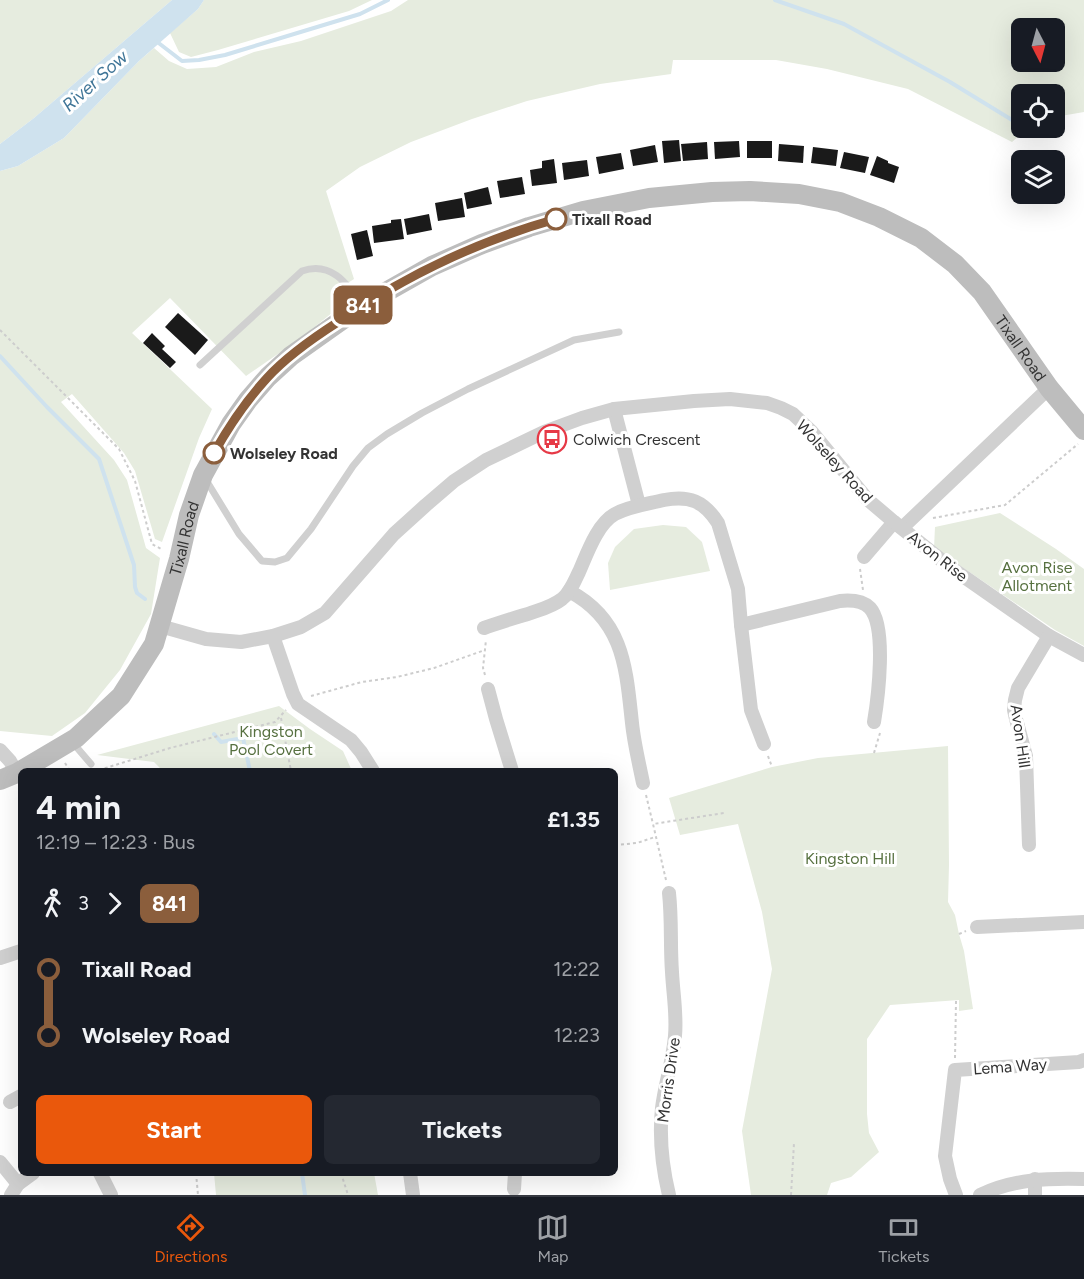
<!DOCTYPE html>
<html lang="en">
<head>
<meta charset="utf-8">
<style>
  :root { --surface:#171b24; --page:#242831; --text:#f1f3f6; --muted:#9ea1a6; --line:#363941; --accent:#ea580c }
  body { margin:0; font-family:Figtree,sans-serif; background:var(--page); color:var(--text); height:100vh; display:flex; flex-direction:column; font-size:22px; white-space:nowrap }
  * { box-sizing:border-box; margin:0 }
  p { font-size:20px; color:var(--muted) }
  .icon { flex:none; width:33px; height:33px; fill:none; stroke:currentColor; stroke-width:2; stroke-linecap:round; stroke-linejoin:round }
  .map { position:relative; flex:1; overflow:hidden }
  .details { position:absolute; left:18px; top:768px; width:600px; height:408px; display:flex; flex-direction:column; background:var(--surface); border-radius:9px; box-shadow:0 6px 24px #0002 }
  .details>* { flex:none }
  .badge { padding:0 12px; border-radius:9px; font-size:21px; line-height:39px }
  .needle { width:39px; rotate:174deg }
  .fabs { position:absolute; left:1011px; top:18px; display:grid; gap:12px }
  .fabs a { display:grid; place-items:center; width:54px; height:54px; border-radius:9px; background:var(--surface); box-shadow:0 6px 24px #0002; font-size:30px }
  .map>.badge { position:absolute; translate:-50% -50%; box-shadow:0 0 0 3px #fff }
  .legs { display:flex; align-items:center; gap:9px; height:66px; padding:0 18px; font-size:20px }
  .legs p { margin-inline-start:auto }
  .head { display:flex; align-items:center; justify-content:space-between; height:102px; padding:0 18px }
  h1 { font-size:33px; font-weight:700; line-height:45px }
  .cta { display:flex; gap:12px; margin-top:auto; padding:12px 18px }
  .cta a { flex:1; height:69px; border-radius:9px; background:var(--accent); color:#fff; font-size:24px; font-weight:700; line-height:69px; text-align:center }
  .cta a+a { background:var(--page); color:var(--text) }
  ul { padding:0 18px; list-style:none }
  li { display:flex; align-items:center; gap:21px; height:66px; font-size:22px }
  li i { display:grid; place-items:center; width:9px; height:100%; margin:0 8px; background:currentColor }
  li i::after { content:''; width:15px; height:15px; margin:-8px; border:4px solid; border-radius:50%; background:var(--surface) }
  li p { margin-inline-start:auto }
  li:first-child i { background:linear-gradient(#0000 50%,currentColor 0) }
  li:last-child i { background:linear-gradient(currentColor 50%,#0000 0) }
  .dock { display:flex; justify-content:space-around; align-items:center; height:84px; border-top:2px solid var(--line); background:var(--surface); font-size:16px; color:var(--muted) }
  .dock a { display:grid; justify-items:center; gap:3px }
  .dock .active { color:var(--accent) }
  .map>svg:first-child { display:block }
  .green { fill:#e6ecdf; fill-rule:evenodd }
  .water { fill:#cfe2ee }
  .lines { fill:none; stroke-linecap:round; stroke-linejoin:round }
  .stream { stroke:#cfe2ee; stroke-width:4 }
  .building { fill:#1a1a1a }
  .path { stroke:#cdcdcd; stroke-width:2; stroke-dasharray:3 3; stroke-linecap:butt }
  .lane { stroke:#d0d0d0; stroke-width:7 }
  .street { stroke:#d0d0d0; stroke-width:14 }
  .secondary { stroke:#bdbdbd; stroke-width:20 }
  .line-1-casing { stroke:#fff; stroke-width:14 }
  .line-1 { stroke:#8b5e3c; stroke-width:9 }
  .stop-1-dot { fill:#fff; stroke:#8b5e3c; stroke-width:3 }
  .labels { text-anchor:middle; stroke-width:6; stroke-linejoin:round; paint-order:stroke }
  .stop-label { font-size:16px; font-weight:bold; fill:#333; stroke:#fff; text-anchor:start }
  .street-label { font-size:16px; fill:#333; stroke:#fff }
  .poi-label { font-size:16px; fill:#333; stroke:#fff; text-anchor:start }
  .park-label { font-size:16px; fill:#56703f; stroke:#fff }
  .water-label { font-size:18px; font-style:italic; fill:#3f7597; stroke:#fff }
</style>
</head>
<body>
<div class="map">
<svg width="1084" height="1195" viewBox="0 0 1084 1195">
  <rect width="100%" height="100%" fill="#fff"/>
  <g class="green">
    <polygon points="0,0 172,0 34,118 0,144"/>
    <polygon points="204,0 372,0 349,11 218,50 191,57 179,52 170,33 198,9"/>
    <path d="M408 0H1084V112L1055 117 1054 94H1022V128H1028L1012 142 908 89 827 69 776 60H673L671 74 600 84 527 101 472 119 411 142 360 167 326 191 354 279 340 288 346 296 343 304 301 338 246 376 170 298 132 333 212 409 199 438 162 542 155 539 135 471 124 453 72 394 61 402 114 460 127 480 146 548 160 558 151 614 120 670 85 713 52 736 0 731V171L18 166 64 138 139 61 154 48 169 61 187 69 216 67 254 52 301 41 391 11ZM1022 28H1054V62H1022Z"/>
    <polygon points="1000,513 1056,549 1084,569 1084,646 1055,630 934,548 935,527"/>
    <polygon points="663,525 686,527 702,542 710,571 610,590 608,563 615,547 634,529"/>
    <polygon points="279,706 310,729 343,751 352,771 163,771 154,762 97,755"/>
    <polygon points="948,746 949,865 948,902 955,915 959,934 964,951 973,1009 959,1011 959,1000 890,1005 867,1039 867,1114 869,1133 879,1152 851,1177 831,1183 827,1195 751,1195 742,1131 772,969 762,912 738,824 680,835 669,798 772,767 818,758"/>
    <polygon points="214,1173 374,1173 378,1195 216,1195"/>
  </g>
  <polygon class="water" points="172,0 204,0 198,9 139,61 64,138 18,166 0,171 0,144 34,118"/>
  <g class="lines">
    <g class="stream">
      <polyline points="775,0 844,24 950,82 1022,126"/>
      <polyline points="156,41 182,61 199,60 225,55 360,14 388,0"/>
      <polyline points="1025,128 1038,134"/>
      <polyline points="0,356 47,407 99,459 134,565 135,587 137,593 145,599"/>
      <polyline points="214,734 221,742 243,738 250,771"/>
      <polyline points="302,1173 305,1195"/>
    </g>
  </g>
  <g class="building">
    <polygon points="679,140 681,161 664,163 662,141"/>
    <polygon points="739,141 740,157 715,159 714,142"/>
    <rect x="747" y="141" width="25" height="17"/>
    <polygon points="707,142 708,159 683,161 681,144"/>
    <polygon points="779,144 804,146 803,163 778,161"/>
    <polygon points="655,145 658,162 633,166 630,150"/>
    <polygon points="813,147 838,150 836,166 811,163"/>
    <polygon points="844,152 869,157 865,173 840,168"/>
    <polygon points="621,153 624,169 599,174 596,157"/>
    <polygon points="877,156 888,161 888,163 899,167 894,183 870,175"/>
    <polygon points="554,159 557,183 532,186 530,170 542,168 542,161"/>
    <polygon points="587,160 589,176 564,180 562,163"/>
    <polygon points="522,177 525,194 500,198 497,181"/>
    <polygon points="488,187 492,204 467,209 464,193"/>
    <polygon points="462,198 465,217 438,221 435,203"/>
    <polygon points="429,214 432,230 407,235 404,219"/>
    <polygon points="401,219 404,239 374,243 372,226 391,223 391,220"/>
    <polygon points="367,230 373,256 357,260 351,234"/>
    <polygon points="178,313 208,340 195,355 165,327"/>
    <polygon points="152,333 165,346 162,349 176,362 170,368 143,343"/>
  </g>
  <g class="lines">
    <g class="path">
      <polyline points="0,330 119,449 135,481 152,544 163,550"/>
      <polyline points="933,518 1005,505 1078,444"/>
      <polyline points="860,569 863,590"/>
      <polyline points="485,675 483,668 486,640"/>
      <polyline points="311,696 362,682 397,677 434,668 485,650"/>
      <polyline points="281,718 291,771"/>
      <polyline points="874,753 880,733"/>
      <polyline points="768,756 772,767"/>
      <polyline points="65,763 70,771"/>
      <polyline points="99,770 170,748 275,722 286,710"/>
      <polyline points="646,795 653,824"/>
      <polyline points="615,845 637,843 655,837"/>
      <polyline points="666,880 653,824 724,813"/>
      <polyline points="959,934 966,931"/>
      <polyline points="955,1058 956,1001"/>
      <polyline points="196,1173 198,1195"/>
      <polyline points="341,1173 348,1195"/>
      <polyline points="791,1195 794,1143"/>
    </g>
    <g class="lane">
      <path d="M200 365 302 271C330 261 346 282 361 303"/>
      <polyline points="206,480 239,534 262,561 275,562 287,558 311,529 353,466 368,448 387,434 422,413 468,389 574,340 619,332"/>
      <polyline points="73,743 91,764"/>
    </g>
    <g class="street">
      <polyline points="614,409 639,505"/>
      <polyline points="902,528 1049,388"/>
      <polyline points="864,557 894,522"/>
      <path d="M569 591C624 620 626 668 632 723 634 743 639 763 643 783"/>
      <path d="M741 625 840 601C850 600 862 600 870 608 887 627 878 698 874 722"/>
      <polyline points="160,626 206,639 241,642 273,636 301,627 325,613 394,534 426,505 454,481 486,460 544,432 582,418 614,409 694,401 730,399 767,403 781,408 793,414 811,431 867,499 894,522 950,567 1049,636 1084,655"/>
      <path d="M484 628C499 623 513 618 528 614 539 610 552 607 562 599 570 593 574 582 579 572 587 554 597 524 615 514 630 506 648 504 664 500 689 495 704 501 718 523L738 589 741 625 751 710 764 744"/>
      <polyline points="273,636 293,694 298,704 351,740 361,752 373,771"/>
      <polyline points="488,689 496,719 512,771"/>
      <polyline points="0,750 10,761 17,773"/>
      <polyline points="1029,845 1026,756 1016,719 1014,710 1015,700 1018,688 1049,636"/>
      <polyline points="977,927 1084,922"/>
      <polyline points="0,958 21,951"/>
      <polyline points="10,1102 21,1096"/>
      <polyline points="0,1162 18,1184"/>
      <polyline points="100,1173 111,1195"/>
      <polyline points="410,1173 413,1195"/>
      <polyline points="1035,1179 1035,1195"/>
      <polyline points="514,1189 515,1173"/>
      <polyline points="11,1195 18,1184 33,1173"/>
      <path d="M669 1195C662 1166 659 1138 662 1108 665 1084 673 1060 675 1036 677 1014 673 993 672 972 670 945 672 920 669 893"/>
      <polyline points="956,1195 950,1179 945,1156 955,1070 1079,1062 1084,1060"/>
      <path d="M980 1195C1013 1179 1048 1178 1084 1179"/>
    </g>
    <path class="secondary" id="s1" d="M0 780 17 773 76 738 121 696 154 644 179 559 189 515 203 475 231 424 248 400 268 377 291 356 363 305 432 266 482 244 529 227 583 211 649 198 712 192 750 191 799 194 840 202 879 217 921 238 955 264 982 292 1049 388 1084 430"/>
  </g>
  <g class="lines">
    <g class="line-1-casing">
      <path id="line-1" d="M214 453C229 426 246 401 267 378 287 356 313 338 338 322 405 276 478 241 556 219"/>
    </g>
    <use href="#line-1" class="line-1"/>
  </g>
  <defs>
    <g id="bus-ring" transform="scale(1.5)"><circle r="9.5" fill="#fff" stroke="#e63946" stroke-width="1.5"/><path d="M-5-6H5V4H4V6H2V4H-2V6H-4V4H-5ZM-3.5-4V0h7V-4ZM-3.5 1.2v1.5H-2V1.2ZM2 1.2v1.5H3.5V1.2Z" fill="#e63946"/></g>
  </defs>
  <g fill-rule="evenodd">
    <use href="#bus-ring" x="552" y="439"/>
  </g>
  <g class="stop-1-dot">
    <circle cx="556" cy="219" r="10"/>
    <circle cx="214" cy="453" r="10"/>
  </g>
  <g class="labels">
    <g class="stop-label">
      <text x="572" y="225">Tixall Road</text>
      <text x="230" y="459">Wolseley Road</text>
    </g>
    <g class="street-label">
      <text dy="6" stroke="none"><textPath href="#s1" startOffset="1362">Tixall Road</textPath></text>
      <text transform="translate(835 461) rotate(48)" y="6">Wolseley Road</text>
      <text dy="6" stroke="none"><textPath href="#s1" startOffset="320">Tixall Road</textPath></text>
      <text transform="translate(938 556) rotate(38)" y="6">Avon Rise</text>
      <text transform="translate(1021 736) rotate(82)" y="6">Avon Hill</text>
      <text transform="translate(1010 1066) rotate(-4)" y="6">Lema Way</text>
      <text transform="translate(668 1080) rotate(-82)" y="6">Morris Drive</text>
    </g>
    <g class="poi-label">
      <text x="573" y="445">Colwich Crescent</text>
    </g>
    <g class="park-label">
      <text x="1037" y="573">Avon Rise<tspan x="1037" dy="18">Allotment</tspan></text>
      <text x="271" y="737">Kingston<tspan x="271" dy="18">Pool Covert</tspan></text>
      <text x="850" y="864">Kingston Hill</text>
    </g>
    <g class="water-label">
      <text transform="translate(95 81) rotate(-42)" y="6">River Sow</text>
    </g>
  </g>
</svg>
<div class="fabs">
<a><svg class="needle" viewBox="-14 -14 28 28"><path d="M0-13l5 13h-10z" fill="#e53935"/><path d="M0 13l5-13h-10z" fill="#9ea1a6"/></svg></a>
<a><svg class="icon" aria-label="locate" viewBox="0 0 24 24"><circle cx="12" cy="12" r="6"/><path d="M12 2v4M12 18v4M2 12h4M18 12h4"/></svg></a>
<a><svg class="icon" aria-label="layers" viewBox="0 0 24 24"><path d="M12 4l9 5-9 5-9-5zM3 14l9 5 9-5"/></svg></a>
</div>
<b class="badge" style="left:363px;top:305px;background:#8b5e3c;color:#fff">841</b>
<section class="details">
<div class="head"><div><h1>4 min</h1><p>12:19 – 12:23 · Bus</p></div><b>£1.35</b></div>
<div class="legs"><svg class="icon" aria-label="walk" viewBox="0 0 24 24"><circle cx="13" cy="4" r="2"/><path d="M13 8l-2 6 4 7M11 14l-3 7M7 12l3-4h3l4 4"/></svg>3<svg class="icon" aria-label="forward" viewBox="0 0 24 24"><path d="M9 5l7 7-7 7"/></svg><b class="badge" style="background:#8b5e3c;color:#fff">841</b></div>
<ul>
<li><i style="color:#8b5e3c"></i><b>Tixall Road</b><p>12:22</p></li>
<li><i style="color:#8b5e3c"></i><b>Wolseley Road</b><p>12:23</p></li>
</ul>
<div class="cta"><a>Start</a><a>Tickets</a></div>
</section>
</div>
<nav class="dock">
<a class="active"><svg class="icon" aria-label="directions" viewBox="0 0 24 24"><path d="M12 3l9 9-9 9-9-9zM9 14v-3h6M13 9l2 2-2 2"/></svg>Directions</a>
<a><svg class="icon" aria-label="map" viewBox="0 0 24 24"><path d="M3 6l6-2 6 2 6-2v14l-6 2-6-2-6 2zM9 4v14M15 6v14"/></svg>Map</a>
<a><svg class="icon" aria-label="tickets" viewBox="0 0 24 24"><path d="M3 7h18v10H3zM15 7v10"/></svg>Tickets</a>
</nav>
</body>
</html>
